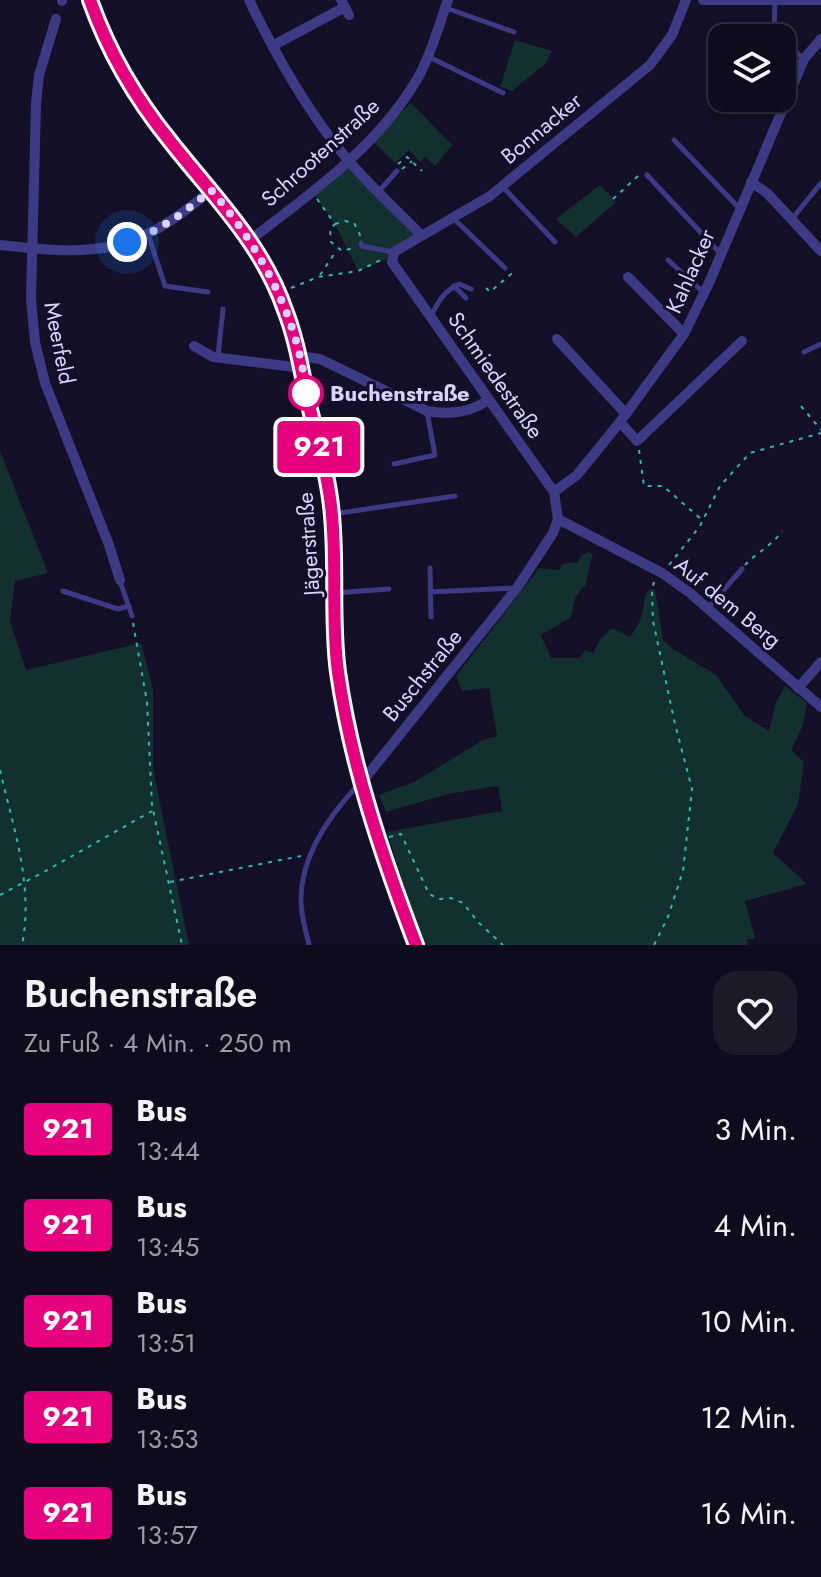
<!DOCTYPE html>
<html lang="de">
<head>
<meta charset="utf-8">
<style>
  :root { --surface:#0e0b1c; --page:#1c1929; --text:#f1f3f6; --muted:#9b9ba3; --line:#2e2b3b }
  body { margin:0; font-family:Jost,sans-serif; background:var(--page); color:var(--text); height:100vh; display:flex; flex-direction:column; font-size:30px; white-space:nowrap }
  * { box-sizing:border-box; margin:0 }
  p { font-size:26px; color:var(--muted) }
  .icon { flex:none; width:44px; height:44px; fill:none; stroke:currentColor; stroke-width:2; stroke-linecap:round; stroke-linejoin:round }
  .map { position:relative; height:945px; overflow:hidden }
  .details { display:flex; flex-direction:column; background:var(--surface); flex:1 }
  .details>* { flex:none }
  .badge { padding:0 16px; border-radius:6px; font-size:28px; line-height:52px }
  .controls { position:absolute; left:708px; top:24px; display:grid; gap:16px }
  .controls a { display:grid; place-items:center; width:88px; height:88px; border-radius:16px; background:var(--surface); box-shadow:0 4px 12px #0003,0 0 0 2px var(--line); font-size:40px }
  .you { position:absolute; width:40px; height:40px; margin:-20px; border:6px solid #fff; border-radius:50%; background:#1a73e8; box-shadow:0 0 0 12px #1a73e833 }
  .map>.badge { position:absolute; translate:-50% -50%; box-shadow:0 0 0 4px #fff }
  .round { display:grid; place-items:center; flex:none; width:84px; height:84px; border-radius:24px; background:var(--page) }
  .headline { display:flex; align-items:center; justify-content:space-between; height:136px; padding:0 24px }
  h1 { font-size:38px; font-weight:600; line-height:60px }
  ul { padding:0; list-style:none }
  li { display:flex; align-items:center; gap:24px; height:96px; padding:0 24px }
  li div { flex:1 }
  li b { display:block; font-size:30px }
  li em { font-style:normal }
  li .badge { min-width:88px; font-weight:700; text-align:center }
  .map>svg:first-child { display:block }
  .green { fill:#12302f }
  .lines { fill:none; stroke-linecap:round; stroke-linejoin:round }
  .path { stroke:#2fb8b0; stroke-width:2; stroke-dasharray:4 6; stroke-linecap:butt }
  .service { stroke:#3d3a85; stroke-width:5 }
  .minor { stroke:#3d3a85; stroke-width:10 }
  .tertiary { stroke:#3d3a85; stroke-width:14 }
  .line-casing { stroke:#fff; stroke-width:18 }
  .line { stroke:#e6007e; stroke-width:12 }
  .walk { stroke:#d9d4ff; stroke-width:8; stroke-dasharray:0 14.4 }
  .stop-dot { fill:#fff; stroke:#e6007e; stroke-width:4 }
  .labels { text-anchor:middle; stroke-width:6; stroke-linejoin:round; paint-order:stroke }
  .street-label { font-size:22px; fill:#d9d4ff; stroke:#130f26 }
  .stop-label { font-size:22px; font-weight:bold; fill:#d9d4ff; stroke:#130f26; text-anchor:start }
</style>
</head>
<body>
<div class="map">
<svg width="821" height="945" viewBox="0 0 821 945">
  <rect width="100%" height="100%" fill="#130f26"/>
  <g class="green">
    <polygon points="515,40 552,51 546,63 512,91 500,87"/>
    <polygon points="411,103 452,145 435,166 426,157 420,162 409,150 395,163 372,140"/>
    <polygon points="348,160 421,235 391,257 358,271 335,224 312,192"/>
    <polygon points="600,185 616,202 576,237 556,219"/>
    <polygon points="0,451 48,573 15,581 10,622 26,670 141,643 153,690 153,769 189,945 0,945"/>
    <path d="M589 552 593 554C590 564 588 574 586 584L575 598 571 617 541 635 551 658H580L585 650 593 653 600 640 612 628 630 637C636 629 641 620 643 610 645 600 643 597 650 589L655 590 663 640 673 649 716 675 745 716 769 731 776 702 785 686 807 703 803 725 791 750 804 762 798 804 773 853 807 884 745 901 755 938 747 940 748 945H422L387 832 502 811 498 786 448 794 386 812 379 795 416 781 483 740 497 736 489 688 462 691 456 676 539 568 559 570 562 564 578 562 581 556Z"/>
  </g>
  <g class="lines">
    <g class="path">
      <polyline points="398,164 407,157 422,171"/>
      <polyline points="402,169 412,161"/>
      <polyline points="317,199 335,224 330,229 331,242 342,251 354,248"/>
      <polyline points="613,199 639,175"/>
      <polyline points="335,224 345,221 354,223 361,237"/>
      <polyline points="320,275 337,250"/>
      <polyline points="291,288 318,277 358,271 383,259"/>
      <polyline points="486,288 490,292 511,274 509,272"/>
      <polyline points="801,406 821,430"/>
      <polyline points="639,450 644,486 663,486 701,519"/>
      <polyline points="669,565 700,526 720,486 750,453 821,433"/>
      <path d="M745 565C756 553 774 544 782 531"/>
      <polyline points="133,623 147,702 152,805 182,945"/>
      <path d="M0 770C13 827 34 886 22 945"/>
      <polyline points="389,837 401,834 429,894 439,899 451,898 463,903 478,922 503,945"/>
      <polyline points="170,882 301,856"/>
      <polyline points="0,895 42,873 152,811"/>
      <polyline points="654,945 668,917 683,871 692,789 675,724 653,621 652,591 654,581"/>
    </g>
    <g class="service">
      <polyline points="775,2 774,32 781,38"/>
      <polyline points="446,8 514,32"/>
      <polyline points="782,39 803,58"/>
      <polyline points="429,57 503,93"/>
      <polyline points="674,140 739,208"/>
      <polyline points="647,175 720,253"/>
      <polyline points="503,187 555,242"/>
      <polyline points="379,191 397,171"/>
      <polyline points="453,218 505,268"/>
      <polyline points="792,219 821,183"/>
      <polyline points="148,234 165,286 208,292"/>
      <polyline points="361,243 362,246 393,252"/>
      <polyline points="668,260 703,292"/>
      <polyline points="454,286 466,298"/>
      <path d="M431 316C438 302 444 291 459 284L471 289"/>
      <polyline points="804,352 821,344"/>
      <polyline points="218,356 223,309"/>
      <polyline points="394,464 435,455 427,412"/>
      <polyline points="333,514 455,496"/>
      <polyline points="430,568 431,617"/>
      <polyline points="120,581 132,616"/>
      <polyline points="63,591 118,609 129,606"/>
      <polyline points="430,592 516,588"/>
      <polyline points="335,593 389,589"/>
      <polyline points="708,608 742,569"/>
      <path d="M309 945C306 931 301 916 301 901 300 857 329 816 358 785"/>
    </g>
    <g class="minor">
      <path d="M249 0C276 56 307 111 347 159 370 186 397 210 421 235"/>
      <polyline points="341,0 349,15"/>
      <polyline points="703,0 820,0"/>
      <polyline points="62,1 62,0"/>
      <polyline points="56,19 39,75 36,104 31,299 35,342 45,383 109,545 120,580"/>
      <polyline points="272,46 345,7"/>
      <polyline points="751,182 767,193 821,251"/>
      <path d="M250 240C312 193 382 143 420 74 432 51 439 25 448 0"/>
      <path d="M0 245C96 256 135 255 211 190"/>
      <polyline points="628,277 684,334"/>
      <polyline points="557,339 626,414"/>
      <polyline points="194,346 213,357 302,368"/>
      <path d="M299 356 320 359 427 411C449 415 470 413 488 400"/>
      <polyline points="620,422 637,441 742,341"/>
      <polyline points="554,492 577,475 620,422 684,334 709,283 804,59 821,39"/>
      <polyline points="558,519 662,573 690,593 821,707"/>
      <polyline points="798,688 821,662"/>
      <polyline points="362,782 517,588 553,533 558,519 554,492 392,262 394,252 490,196 650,65 672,35 686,0"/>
    </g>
    <path class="tertiary" d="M90 0C109 51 136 99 170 141 213 196 262 243 285 310 296 338 301 368 307 397 316 436 328 476 332 516 337 568 331 620 338 672 351 763 383 860 416 945"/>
  </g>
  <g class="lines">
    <g class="line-casing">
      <path id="line" d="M90 0C108 51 136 99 170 141 213 196 262 243 285 310 296 338 301 368 307 397 316 436 329 476 332 516 337 568 331 620 338 672 351 765 383 858 416 945"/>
    </g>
    <use href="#line" class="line"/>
    <path class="walk" d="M127 242C159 232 185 212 211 190 261 248 299 319 306 393"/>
  </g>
  <circle class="stop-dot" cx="306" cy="393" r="16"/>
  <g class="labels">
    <g class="street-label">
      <text transform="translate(541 128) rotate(-40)" y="8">Bonnacker</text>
      <text transform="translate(320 152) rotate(-42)" y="8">Schrootenstraße</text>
      <text transform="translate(690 271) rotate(-66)" y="8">Kahlacker</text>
      <text transform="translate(60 343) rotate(79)" y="8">Meerfeld</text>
      <text transform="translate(496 375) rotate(55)" y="8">Schmiedestraße</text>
      <text transform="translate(308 544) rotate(-94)" y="8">Jägerstraße</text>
      <text transform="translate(728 602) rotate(39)" y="8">Auf dem Berg</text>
      <text transform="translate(422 675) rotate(-51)" y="8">Buschstraße</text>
    </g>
    <g class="stop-label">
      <text x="330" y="401">Buchenstraße</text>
    </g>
  </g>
</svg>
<div class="controls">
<a><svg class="icon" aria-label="layers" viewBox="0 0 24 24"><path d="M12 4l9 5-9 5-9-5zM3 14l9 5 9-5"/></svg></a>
</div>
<div class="you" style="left:127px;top:242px"></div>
<b class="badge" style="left:319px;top:447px;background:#e6007e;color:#fff">921</b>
</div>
<section class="details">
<div class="headline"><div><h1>Buchenstraße</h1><p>Zu Fuß · 4 Min. · 250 m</p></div><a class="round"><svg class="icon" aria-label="heart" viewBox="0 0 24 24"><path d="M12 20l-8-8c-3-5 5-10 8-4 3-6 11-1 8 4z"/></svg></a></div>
<ul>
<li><span class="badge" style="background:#e6007e;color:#fff">921</span><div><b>Bus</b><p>13:44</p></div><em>3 Min.</em></li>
<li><span class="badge" style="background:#e6007e;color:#fff">921</span><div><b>Bus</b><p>13:45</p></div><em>4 Min.</em></li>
<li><span class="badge" style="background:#e6007e;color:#fff">921</span><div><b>Bus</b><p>13:51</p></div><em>10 Min.</em></li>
<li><span class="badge" style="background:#e6007e;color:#fff">921</span><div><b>Bus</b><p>13:53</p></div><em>12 Min.</em></li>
<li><span class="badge" style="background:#e6007e;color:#fff">921</span><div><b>Bus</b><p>13:57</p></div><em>16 Min.</em></li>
</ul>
</section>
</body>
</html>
